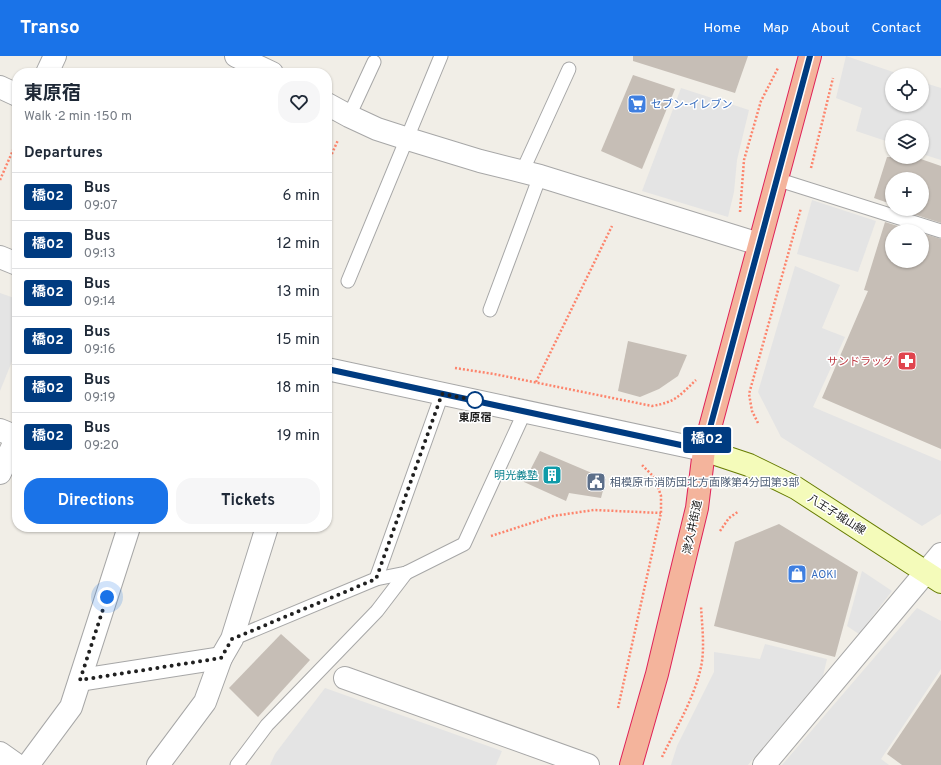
<!DOCTYPE html>
<html lang="en">
<head>
<meta charset="utf-8">
<style>
  :root { --surface:#fff; --page:#f6f6f7; --text:#1f2937; --muted:#747a83; --line:#e0e1e3; --accent:#1a73e8 }
  body { margin:0; font-family:Overpass,"Noto Sans JP",sans-serif; background:var(--page); color:var(--text); height:100vh; display:flex; flex-direction:column; font-size:15px; white-space:nowrap }
  * { box-sizing:border-box; margin:0 }
  p { font-size:13px; color:var(--muted) }
  .icon { flex:none; width:22px; height:22px; fill:none; stroke:currentColor; stroke-width:2; stroke-linecap:round; stroke-linejoin:round }
  .map { position:relative; flex:1; overflow:hidden }
  .drawer { position:absolute; left:12px; top:12px; width:320px; height:464px; display:flex; flex-direction:column; background:var(--surface); border-radius:16px; box-shadow:0 1px 3px #0004 }
  .drawer>* { flex:none }
  .badge { padding:0 8px; border-radius:3px; font-size:14px; line-height:26px }
  .controls { position:absolute; left:885px; top:12px; display:grid; gap:8px }
  .controls a { display:grid; place-items:center; width:44px; height:44px; border-radius:50%; background:var(--surface); box-shadow:0 1px 3px #0004; font-size:20px }
  .you { position:absolute; width:20px; height:20px; margin:-10px; border:3px solid #fff; border-radius:50%; background:#1a73e8; box-shadow:0 0 0 6px #1a73e833 }
  .map>.badge { position:absolute; translate:-50% -50%; box-shadow:0 0 0 2px #fff }
  h2 { padding:0 12px; font-size:15px; line-height:36px }
  .round { display:grid; place-items:center; flex:none; width:42px; height:42px; border-radius:16px; background:var(--page) }
  .summary { display:flex; align-items:center; justify-content:space-between; height:68px; padding:0 12px }
  h1 { font-size:19px; font-weight:700; line-height:30px }
  .button { display:flex; gap:8px; margin-top:auto; padding:8px 12px }
  .button a { flex:1; height:46px; border-radius:16px; background:var(--accent); color:#fff; font-size:16px; font-weight:700; line-height:46px; text-align:center }
  .button a+a { background:var(--page); color:var(--text) }
  ul { padding:0; list-style:none }
  li { display:flex; align-items:center; gap:12px; height:48px; padding:0 12px; border-top:1px solid var(--line) }
  li div { flex:1 }
  li b { display:block; font-size:15px }
  li em { font-style:normal }
  li .badge { min-width:44px; font-weight:700; text-align:center }
  header { display:flex; align-items:center; gap:24px; box-sizing:border-box; height:56px; padding:0 20px; background:var(--accent); color:#fff }
  header strong { font-size:19px }
  nav { display:flex; gap:22px; margin-inline-start:auto; font-size:14px }
  .map>svg:first-child { display:block }
  .parking { fill:#e4e4e4 }
  .building { fill:#c6beb6 }
  .lines { fill:none; stroke-linecap:round; stroke-linejoin:round }
  .service-casing { stroke:#a7a7a7; stroke-width:15 }
  .minor-casing { stroke:#a7a7a7; stroke-width:24 }
  .tertiary-casing { stroke:#a7a7a7; stroke-width:24 }
  .secondary-casing { stroke:#677c02; stroke-width:24 }
  .trunk-casing { stroke:#df2358; stroke-width:24 }
  .path { stroke:#fd846c; stroke-width:2.5; stroke-dasharray:2 2; stroke-linecap:butt }
  .service { stroke:#fff; stroke-width:13 }
  .minor { stroke:#fff; stroke-width:22 }
  .tertiary { stroke:#fff; stroke-width:22 }
  .secondary { stroke:#f4fbba; stroke-width:22 }
  .trunk { stroke:#f4b49c; stroke-width:22 }
  .line-casing { stroke:#fff; stroke-width:9 }
  .line { stroke:#003b80; stroke-width:6 }
  .walk { stroke:#202020; stroke-width:4; stroke-dasharray:0 7.2 }
  .stop-dot { fill:#fff; stroke:#003b80; stroke-width:2 }
  .labels { text-anchor:middle; stroke-width:3; stroke-linejoin:round; paint-order:stroke }
  .shop-label { font-size:11px; fill:#366cbe; stroke:#fff; text-anchor:start }
  .health-label { font-size:11px; fill:#be3a42; stroke:#fff; text-anchor:end }
  .stop-label { font-size:11px; font-weight:bold; fill:#202020; stroke:#fff }
  .culture-label { font-size:11px; fill:#0d838f; stroke:#fff; text-anchor:end }
  .service-label { font-size:11px; fill:#4e5e75; stroke:#fff; text-anchor:start }
  .street-label { font-size:11px; fill:#202020; stroke:#fff }
</style>
</head>
<body>
<header>
<strong>Transo</strong>
<nav><a>Home</a><a>Map</a><a>About</a><a>Contact</a></nav>
</header>
<div class="map">
<svg width="941" height="709" viewBox="0 0 941 709">
  <rect width="100%" height="100%" fill="#f1eee7"/>
  <g class="parking">
    <polygon points="846,0 902,19 892,19 892,49 922,49 922,26 941,32 941,104 922,98 922,71 892,71 892,87 856,75 862,52 836,42"/>
    <polygon points="681,32 749,54 737,104 734,136 728,161 642,135"/>
    <polygon points="812,144 876,165 858,216 797,198"/>
    <polygon points="795,210 840,229 822,272 845,281 813,351 941,405 941,458 922,470 781,381 758,336"/>
    <polygon points="0,237 17,243 17,293 0,335"/>
    <polygon points="862,515 892,535 859,578 847,570"/>
    <polygon points="917,552 941,565 941,613 881,703 889,709 782,709"/>
    <polygon points="765,588 827,603 823,620 748,709 671,709 677,690 714,616 714,596 760,603"/>
    <polygon points="325,632 502,695 496,709 270,709 275,698"/>
  </g>
  <g class="building">
    <polygon points="633,0 748,0 735,37 633,5"/>
    <polygon points="633,19 675,33 642,113 601,95"/>
    <polygon points="887,101 915,101 941,110 941,167 898,153 922,153 922,123 892,123 892,151 890,150 891,148 874,142"/>
    <polygon points="885,166 914,175 892,175 892,205 922,205 922,177 941,183 941,393 822,342 868,235 864,234"/>
    <polygon points="628,285 687,299 678,320 659,333 640,341 618,335"/>
    <polygon points="540,395 606,423 601,442 569,437 566,445 524,426"/>
    <polygon points="779,468 858,516 835,601 714,570 735,486"/>
    <polygon points="281,578 310,604 258,661 229,632"/>
    <polygon points="941,618 941,709 902,709 887,698"/>
  </g>
  <g class="lines">
    <g class="service-casing">
      <g id="service">
        <polyline points="349,60 374,6"/>
        <polyline points="522,116 569,13"/>
        <polyline points="776,123 941,175"/>
        <polyline points="348,225 441,0"/>
        <polyline points="490,254 540,120"/>
        <polyline points="376,523 406,517 464,488 525,355"/>
        <polyline points="232,583 376,523 442,338"/>
        <polyline points="237,709 267,669 377,555 406,517"/>
      </g>
    </g>
    <g class="minor-casing">
      <g id="minor">
        <polyline points="236,0 272,17"/>
        <polyline points="47,17 55,0"/>
        <polyline points="0,31 17,39"/>
        <polyline points="327,48 349,60 377,73 408,83 480,105 540,120 759,188"/>
        <polyline points="0,374 17,381"/>
        <polyline points="0,417 17,381"/>
        <polyline points="345,622 588,709"/>
        <polyline points="80,624 221,602"/>
        <polyline points="0,697 17,709"/>
        <polyline points="28,709 71,651 129,471"/>
        <polyline points="158,709 205,646 221,602 232,583 267,471"/>
        <polyline points="764,709 926,516"/>
      </g>
    </g>
    <g class="tertiary-casing">
      <g id="tertiary">
        <polyline points="0,201 17,208"/>
        <polyline points="327,313 704,394"/>
        <polyline points="926,516 941,498"/>
      </g>
    </g>
    <g class="secondary-casing">
      <polyline id="secondary" points="704,394 749,409 796,432 941,526"/>
    </g>
    <g class="trunk-casing">
      <polyline id="trunk" points="631,709 657,618 679,526 697,452 704,394 810,0"/>
    </g>
    <g class="path">
      <polyline points="327,109 338,84"/>
      <polyline points="811,112 833,22"/>
      <polyline points="0,124 17,85"/>
      <polyline points="740,156 744,104 761,45 778,12"/>
      <path d="M455 312 494 318 652 350C676 346 679 340 696 324"/>
      <polyline points="536,326 612,170"/>
      <polyline points="758,367 752,355 749,338 801,152"/>
      <polyline points="720,475 729,462 739,455"/>
      <polyline points="491,480 553,460 594,454 661,457"/>
      <polyline points="618,652 661,457 661,440 655,422 641,408"/>
      <path d="M662 701C676 672 694 643 701 611 705 592 702 570 701 550"/>
    </g>
    <use href="#service" class="service"/>
    <use href="#minor" class="minor"/>
    <use href="#tertiary" class="tertiary"/>
    <use href="#secondary" class="secondary"/>
    <use href="#trunk" class="trunk"/>
  </g>
  <g class="lines">
    <g class="line-casing">
      <polyline id="line" points="327,313 704,394 810,0"/>
    </g>
    <use href="#line" class="line"/>
    <polyline class="walk" points="107,541 80,624 221,602 232,583 376,523 442,338 475,344"/>
  </g>
  <defs>
    <g id="supermarket-square" transform="scale(1)"><rect x="-9" y="-9" width="18" height="18" rx="4" fill="#3f7fe0" stroke="#fff"/><path d="M-6-5.5h2.5l.6 2H6L4.5 2H-2.5L-4.4-4H-6ZM-1.5 3.2a1.3 1.3 0 1 0 .1 0ZM3 3.2a1.3 1.3 0 1 0 .1 0Z" fill="#fff"/></g>
    <g id="pharmacy-square" transform="scale(1)"><rect x="-9" y="-9" width="18" height="18" rx="4" fill="#e0444e" stroke="#fff"/><path d="M-2-6h4v4h4v4h-4v4h-4v-4h-4v-4h4Z" fill="#fff"/></g>
    <g id="building-square" transform="scale(1)"><rect x="-9" y="-9" width="18" height="18" rx="4" fill="#0f9aa8" stroke="#fff"/><path d="M-4-6H4V6H1V3H-1V6H-4ZM-2.5-4.3h1.7v1.8h-1.7ZM.8-4.3h1.7v1.8H.8ZM-2.5-1h1.7V.8h-1.7ZM.8-1h1.7V.8H.8Z" fill="#fff"/></g>
    <g id="civic-square" transform="scale(1)"><rect x="-9" y="-9" width="18" height="18" rx="4" fill="#5c6f8a" stroke="#fff"/><path d="M-.6-6.5H3V-4.5H.6V-3L4-1V1h2V6H-6V1h2V-1L-.6-3ZM-1.2 2.5V6h2.4V2.5Z" fill="#fff"/></g>
    <g id="shop-square" transform="scale(1)"><rect x="-9" y="-9" width="18" height="18" rx="4" fill="#3f7fe0" stroke="#fff"/><path d="M-5-2.5h2.3a2.7 3.5 0 0 1 5.4 0H5L5.5 6h-11ZM-1.5-2.5h3a1.5 2.3 0 0 0-3 0Z" fill="#fff"/></g>
  </defs>
  <g fill-rule="evenodd">
    <use href="#supermarket-square" x="637" y="48"/>
    <use href="#pharmacy-square" x="907" y="305"/>
    <use href="#building-square" x="552" y="419"/>
    <use href="#civic-square" x="596" y="426"/>
    <use href="#shop-square" x="797" y="518"/>
  </g>
  <circle class="stop-dot" cx="475" cy="344" r="8"/>
  <g class="labels">
    <g class="shop-label">
      <text x="651" y="52">セブン-イレブン</text>
      <text x="811" y="522">AOKI</text>
    </g>
    <g class="health-label">
      <text x="893" y="309">サンドラッグ</text>
    </g>
    <g class="stop-label">
      <text x="475" y="365">東原宿</text>
    </g>
    <g class="culture-label">
      <text x="538" y="423">明光義塾</text>
    </g>
    <g class="service-label">
      <text x="610" y="430">相模原市消防団北方面隊第4分団第3部</text>
    </g>
    <g class="street-label">
      <text transform="translate(837 458) rotate(32)" y="4">八王子城山線</text>
      <text transform="translate(692 471) rotate(-78)" y="4">津久井街道</text>
    </g>
  </g>
</svg>
<div class="controls">
<a><svg class="icon" aria-label="locate" viewBox="0 0 24 24"><circle cx="12" cy="12" r="6"/><path d="M12 2v4M12 18v4M2 12h4M18 12h4"/></svg></a>
<a><svg class="icon" aria-label="layers" viewBox="0 0 24 24"><path d="M12 4l9 5-9 5-9-5zM3 14l9 5 9-5"/></svg></a>
<a>+</a>
<a>−</a>
</div>
<div class="you" style="left:107px;top:541px"></div>
<b class="badge" style="left:707px;top:384px;background:#003b80;color:#fff">橋02</b>
<section class="drawer">
<div class="summary"><div><h1>東原宿</h1><p>Walk · 2 min · 150 m</p></div><a class="round"><svg class="icon" aria-label="heart" viewBox="0 0 24 24"><path d="M12 20l-8-8c-3-5 5-10 8-4 3-6 11-1 8 4z"/></svg></a></div>
<h2>Departures</h2>
<ul>
<li><span class="badge" style="background:#003b80;color:#fff">橋02</span><div><b>Bus</b><p>09:07</p></div><em>6 min</em></li>
<li><span class="badge" style="background:#003b80;color:#fff">橋02</span><div><b>Bus</b><p>09:13</p></div><em>12 min</em></li>
<li><span class="badge" style="background:#003b80;color:#fff">橋02</span><div><b>Bus</b><p>09:14</p></div><em>13 min</em></li>
<li><span class="badge" style="background:#003b80;color:#fff">橋02</span><div><b>Bus</b><p>09:16</p></div><em>15 min</em></li>
<li><span class="badge" style="background:#003b80;color:#fff">橋02</span><div><b>Bus</b><p>09:19</p></div><em>18 min</em></li>
<li><span class="badge" style="background:#003b80;color:#fff">橋02</span><div><b>Bus</b><p>09:20</p></div><em>19 min</em></li>
</ul>
<div class="button"><a>Directions</a><a>Tickets</a></div>
</section>
</div>
</body>
</html>
